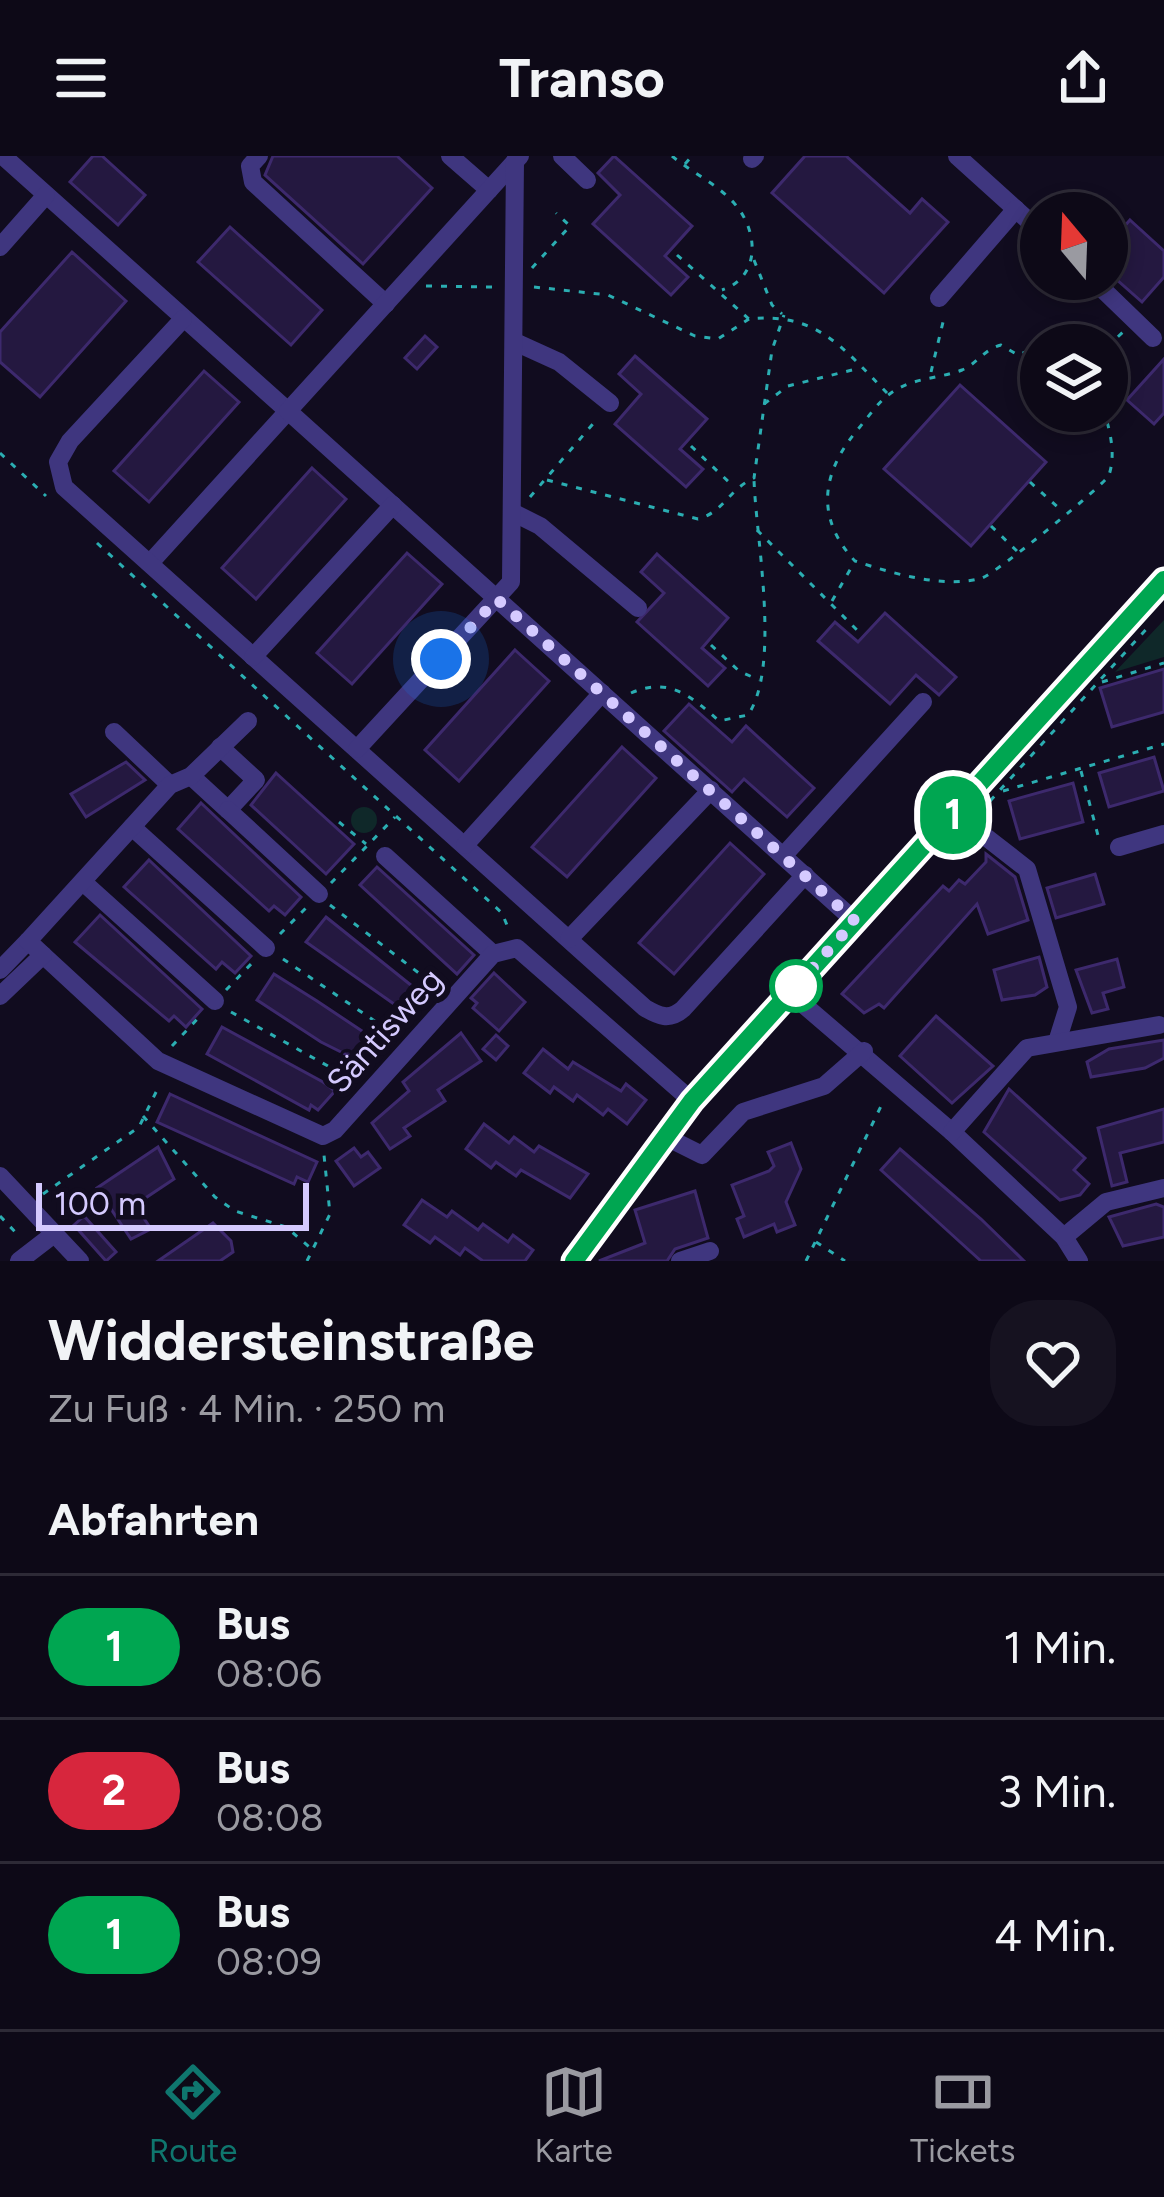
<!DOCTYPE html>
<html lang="de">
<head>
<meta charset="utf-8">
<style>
  :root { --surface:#0d0917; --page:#161220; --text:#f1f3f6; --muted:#9a9aa1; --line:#2d2a36; --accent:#0f766e }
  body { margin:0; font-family:Figtree,sans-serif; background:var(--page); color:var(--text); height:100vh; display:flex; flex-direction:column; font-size:45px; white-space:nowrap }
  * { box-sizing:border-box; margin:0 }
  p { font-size:39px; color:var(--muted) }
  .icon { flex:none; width:66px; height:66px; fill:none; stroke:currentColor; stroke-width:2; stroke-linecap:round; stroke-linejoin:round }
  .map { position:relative; height:1105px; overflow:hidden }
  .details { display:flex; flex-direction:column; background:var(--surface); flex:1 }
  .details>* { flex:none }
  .badge { padding:0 24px; border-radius:39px; font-size:42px; line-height:78px }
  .needle { width:78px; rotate:341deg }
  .fabs { position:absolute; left:1020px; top:36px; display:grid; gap:24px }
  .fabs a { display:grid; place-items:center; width:108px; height:108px; border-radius:50%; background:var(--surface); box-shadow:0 6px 18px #0003,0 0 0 3px var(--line); font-size:60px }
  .scale { position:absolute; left:36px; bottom:30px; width:273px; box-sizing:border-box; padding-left:12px; border:6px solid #d5caff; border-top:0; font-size:33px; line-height:42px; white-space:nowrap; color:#d5caff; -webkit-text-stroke:9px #110c1f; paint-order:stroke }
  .you { position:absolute; width:60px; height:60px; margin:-30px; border:9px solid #fff; border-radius:50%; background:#1a73e8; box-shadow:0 0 0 18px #1a73e833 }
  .map>.badge { position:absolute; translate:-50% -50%; box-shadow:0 0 0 6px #fff }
  h2 { padding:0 48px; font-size:45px; line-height:108px }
  .round { display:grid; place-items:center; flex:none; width:126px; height:126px; border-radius:48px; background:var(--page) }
  .headline { display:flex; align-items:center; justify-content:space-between; height:204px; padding:0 48px }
  h1 { font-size:57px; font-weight:700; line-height:90px }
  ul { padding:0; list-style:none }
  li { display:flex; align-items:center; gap:36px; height:144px; padding:0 48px; border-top:3px solid var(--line) }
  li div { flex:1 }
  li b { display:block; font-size:45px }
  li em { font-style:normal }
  li .badge { min-width:132px; font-weight:700; text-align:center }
  header { display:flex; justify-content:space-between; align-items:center; height:156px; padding:0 48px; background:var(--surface); font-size:54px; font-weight:700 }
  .tab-bar { display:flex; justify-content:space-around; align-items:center; height:168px; border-top:3px solid var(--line); background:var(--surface); font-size:33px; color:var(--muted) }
  .tab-bar a { display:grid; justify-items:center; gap:6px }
  .tab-bar .active { color:var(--accent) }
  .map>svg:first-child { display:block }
  .green { fill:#0f2829 }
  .building { fill:#241840; stroke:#3d296d; stroke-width:3 }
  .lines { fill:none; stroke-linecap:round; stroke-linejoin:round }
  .path { stroke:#2baeb2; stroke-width:3; stroke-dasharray:6 9; stroke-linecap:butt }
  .minor { stroke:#3f367f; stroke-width:18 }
  .line-casing { stroke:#fff; stroke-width:27 }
  .line { stroke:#00a651; stroke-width:18 }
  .walk { stroke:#d5caff; stroke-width:12; stroke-dasharray:0 21.6 }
  .stop-dot { fill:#fff; stroke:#00a651; stroke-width:6 }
  .labels { text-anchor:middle; stroke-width:12; stroke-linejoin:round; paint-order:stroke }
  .street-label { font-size:33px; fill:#d5caff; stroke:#110c1f }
</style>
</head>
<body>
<header><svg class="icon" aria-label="menu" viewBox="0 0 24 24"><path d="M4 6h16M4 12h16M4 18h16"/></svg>Transo<svg class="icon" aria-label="share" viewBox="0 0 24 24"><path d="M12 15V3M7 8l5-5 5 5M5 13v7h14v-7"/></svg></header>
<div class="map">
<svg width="1164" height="1105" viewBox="0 0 1164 1105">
  <rect width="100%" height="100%" fill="#110c1f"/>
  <g class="green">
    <polygon points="1164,464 1164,501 1115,516"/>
    <circle cx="364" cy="664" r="13"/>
  </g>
  <g class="building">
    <polygon points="93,0 102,0 145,39 118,69 70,26"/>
    <polygon points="273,0 397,0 432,32 363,108 265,19"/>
    <polygon points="614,0 692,70 665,100 688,121 671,139 593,68 620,39 598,17"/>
    <polygon points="805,0 846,0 910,57 922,43 948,66 884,137 772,37"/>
    <polygon points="1130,64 1164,95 1164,121 1142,146 1107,115 1107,75 1114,82"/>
    <polygon points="230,71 322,154 291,189 198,106"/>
    <polygon points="72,96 126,145 40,241 0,206 0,176"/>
    <polygon points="425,180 437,191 417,213 405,202"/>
    <polygon points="635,200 707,263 680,293 703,313 686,331 615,268 641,238 619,218"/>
    <polygon points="1164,203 1164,257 1154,268 1127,244"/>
    <polygon points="204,215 239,246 149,346 114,315"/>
    <polygon points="960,229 1046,306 971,390 884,313"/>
    <polygon points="312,312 346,343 256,443 222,412"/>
    <polygon points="407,397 442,428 352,528 317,497"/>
    <polygon points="657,398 728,462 702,492 725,512 708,530 637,466 664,437 641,416"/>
    <polygon points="885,457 956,521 939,539 916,519 890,548 818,485 835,466 858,486"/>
    <polygon points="515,494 549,525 459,625 425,594"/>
    <polygon points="1164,513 1164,556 1112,571 1100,532"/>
    <polygon points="689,548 732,586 746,570 814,632 787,661 744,623 732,636 664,575"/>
    <polygon points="622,591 656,622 567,721 532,691"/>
    <polygon points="1154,601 1164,635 1109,651 1099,617"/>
    <polygon points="126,606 145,624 86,661 71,638"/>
    <polygon points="276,617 354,688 326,718 251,649"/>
    <polygon points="1073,627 1083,666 1020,683 1009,645"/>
    <polygon points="201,647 301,741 285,759 274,750 269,755 178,673"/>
    <polygon points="730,687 764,718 674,818 639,787"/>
    <polygon points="986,698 1015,721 1028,764 988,778 977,748 884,852 879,848 864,857 842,838 943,730 949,735 959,724 965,728 986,706"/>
    <polygon points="149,704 251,800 235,817 222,806 216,813 124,731"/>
    <polygon points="377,711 474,799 457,818 360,729"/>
    <polygon points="1095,718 1104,748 1056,762 1047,732"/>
    <polygon points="100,759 202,853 186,871 174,860 169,865 75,786"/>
    <polygon points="326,761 427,842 411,860 306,786"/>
    <polygon points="1039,801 1047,831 1035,839 1002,844 994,814"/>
    <polygon points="1117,803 1124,831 1103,837 1108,853 1092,857 1076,814"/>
    <polygon points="494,817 525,846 499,875 473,852 477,847 471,842"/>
    <polygon points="274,818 317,845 383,889 365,908 321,886 257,844"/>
    <polygon points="936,860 993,910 952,947 900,900"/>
    <polygon points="222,871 323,926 335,935 318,954 311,949 309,954 207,898"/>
    <polygon points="461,877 481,905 438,934 445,945 404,972 410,980 390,993 372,967 409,935 403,926"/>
    <polygon points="496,879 508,890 496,904 483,893"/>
    <polygon points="1164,884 1164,902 1145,912 1091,921 1087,906 1109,893"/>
    <polygon points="543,893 568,913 573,906 621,935 626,928 646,944 627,968 608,953 603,959 577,939 573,945 554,931 550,937 524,917"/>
    <polygon points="1009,933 1085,1002 1074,1014 1089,1028 1080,1039 1060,1044 984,976"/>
    <polygon points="170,938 317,1006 308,1026 297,1021 294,1028 157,966"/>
    <polygon points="1164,953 1164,986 1120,997 1127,1026 1112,1030 1098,972"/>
    <polygon points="484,968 509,987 514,981 534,996 539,990 588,1018 570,1042 521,1014 516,1020 496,1006 491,1012 466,993"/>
    <polygon points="791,987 801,1013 786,1046 795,1069 777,1076 774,1068 744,1081 737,1063 744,1060 732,1029 769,1015 774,1010 768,996"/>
    <polygon points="158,991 174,1023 135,1049 151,1073 131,1083 97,1032"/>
    <polygon points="354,992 361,1001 368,996 380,1012 354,1030 336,1005"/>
    <polygon points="900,993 981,1063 1024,1105 981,1105 960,1086 881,1014"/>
    <polygon points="695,1035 708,1082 675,1093 667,1105 599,1105 645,1087 635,1054"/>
    <polygon points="422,1044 447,1061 452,1055 478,1074 483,1068 508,1086 513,1079 533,1094 525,1105 483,1105 465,1092 460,1099 435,1081 430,1087 404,1069"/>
    <polygon points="1156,1048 1164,1051 1164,1081 1123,1090 1109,1061"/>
    <polygon points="84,1060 116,1096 106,1105 74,1069"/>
    <polygon points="213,1067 231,1085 233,1096 220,1105 158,1105"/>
  </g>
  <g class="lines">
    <g class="path">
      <path d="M672 0C691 16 717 28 734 47 759 75 761 121 722 134"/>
      <polyline points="685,8 692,0"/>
      <path d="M677 99 749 163C817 156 842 191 887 237"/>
      <polyline points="754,104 772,149 782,158"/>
      <polyline points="532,112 570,70 556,57"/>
      <polyline points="426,130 494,131"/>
      <polyline points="534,131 608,139 695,180 718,183 749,163"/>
      <path d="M1042 189 1018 199 1001 189C984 193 977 208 962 214 938 223 914 221 891 237 879 245 869 260 859 272 822 315 814 361 855 405 891 417 944 433 982 422 995 418 1106 328 1109 319 1116 298 1110 275 1104 255"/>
      <polyline points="1107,191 1123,176"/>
      <polyline points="931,216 944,162"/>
      <polyline points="764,248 788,230 860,212"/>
      <polyline points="691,290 733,330"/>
      <polyline points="0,297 46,340"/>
      <path d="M547 324 698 363C724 356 729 333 754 322L772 194 784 159"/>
      <polyline points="1030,326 1062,355"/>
      <polyline points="530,341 598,262"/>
      <polyline points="991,370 1018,396"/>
      <polyline points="757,374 858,475"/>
      <polyline points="97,387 502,757 509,774"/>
      <polyline points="832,445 854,407"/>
      <polyline points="711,489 739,515 759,524"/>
      <polyline points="1102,526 1164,507"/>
      <path d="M631 537C669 520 692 541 719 565L748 559C781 510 756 383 754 324"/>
      <polyline points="1081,615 1100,687"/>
      <polyline points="1003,635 1164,588"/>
      <polyline points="980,656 1151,468"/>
      <polyline points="339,666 366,688"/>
      <polyline points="331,727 395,661"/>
      <polyline points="330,749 437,831"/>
      <polyline points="280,778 307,751"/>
      <polyline points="283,803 394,878"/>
      <polyline points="226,834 253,806"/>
      <polyline points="231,856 353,924"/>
      <polyline points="172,890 202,858"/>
      <polyline points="143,960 215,1041 235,1055 286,1071 314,1095"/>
      <polyline points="43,1038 139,971 160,928"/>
      <polyline points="0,1060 19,1080"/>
      <polyline points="816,1086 845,1105"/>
      <polyline points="307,1105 330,1058 324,999"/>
      <polyline points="806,1105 883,946"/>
    </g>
    <g class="minor">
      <polyline points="3,0 288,255 150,407"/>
      <polyline points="259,0 250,10 253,26 386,148"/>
      <polyline points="450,0 489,34"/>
      <polyline points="520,0 288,255 855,765"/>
      <polyline points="562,0 587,24"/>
      <polyline points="957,0 1041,76"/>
      <polyline points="752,3 755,0"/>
      <polyline points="0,91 46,39"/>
      <polyline points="1092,123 1153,182"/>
      <polyline points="939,142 1016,53"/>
      <path d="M183 163 70 285 58 306 64 331 645 852C659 860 669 865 683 853L805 719"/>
      <polyline points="515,186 559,206 610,247"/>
      <polyline points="514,357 540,370 638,452"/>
      <polyline points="253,501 393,349"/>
      <polyline points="114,576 170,629"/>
      <polyline points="357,593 511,426 515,5"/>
      <polyline points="191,620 228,654 256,624 220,591"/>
      <polyline points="228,654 319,738"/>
      <polyline points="955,657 1027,713 1068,851 1057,886"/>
      <polyline points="132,671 266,792"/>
      <polyline points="465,689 602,537"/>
      <polyline points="1119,691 1164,678"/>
      <polyline points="784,699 923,546"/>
      <polyline points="385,700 493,798"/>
      <polyline points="83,726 215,845"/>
      <polyline points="569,783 711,634"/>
      <polyline points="43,799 158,905 323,980 335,974 493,798 517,792 692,945"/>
      <polyline points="0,814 28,785"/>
      <polyline points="790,837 952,976 1064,1081 1079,1105"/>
      <polyline points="0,840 43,799 28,785 170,629 191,620 248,565"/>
      <polyline points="952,976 1027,892 1159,869"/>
      <polyline points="666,981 702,999 743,956 824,930 864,895"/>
      <polyline points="0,1020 80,1105"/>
      <polyline points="1064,1081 1106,1046 1164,1032"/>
      <polyline points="19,1105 54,1078"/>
      <polyline points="574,1105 692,945 1164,424"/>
      <polyline points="680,1105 710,1095"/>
    </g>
  </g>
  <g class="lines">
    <g class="line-casing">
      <polyline id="line" points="574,1105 692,945 1164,424"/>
    </g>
    <use href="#line" class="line"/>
    <polyline class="walk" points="441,503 497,443 855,765 790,837 796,830"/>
  </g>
  <circle class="stop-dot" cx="796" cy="830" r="24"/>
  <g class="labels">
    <g class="street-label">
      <text transform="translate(384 874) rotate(-48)" y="12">Säntisweg</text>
    </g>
  </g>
</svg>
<div class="fabs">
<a><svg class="needle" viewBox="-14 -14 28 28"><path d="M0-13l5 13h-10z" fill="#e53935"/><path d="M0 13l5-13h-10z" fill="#9a9aa1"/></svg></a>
<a><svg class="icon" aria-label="layers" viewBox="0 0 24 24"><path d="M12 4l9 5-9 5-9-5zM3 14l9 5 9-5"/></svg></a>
</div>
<div class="scale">100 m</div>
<div class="you" style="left:441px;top:503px"></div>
<b class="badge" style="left:953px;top:659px;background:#00a651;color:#fff">1</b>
</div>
<section class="details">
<div class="headline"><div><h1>Widdersteinstraße</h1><p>Zu Fuß · 4 Min. · 250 m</p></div><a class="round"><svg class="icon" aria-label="heart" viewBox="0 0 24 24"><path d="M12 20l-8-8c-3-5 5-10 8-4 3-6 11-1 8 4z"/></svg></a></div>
<h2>Abfahrten</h2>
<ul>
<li><span class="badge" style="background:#00a651;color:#fff">1</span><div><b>Bus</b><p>08:06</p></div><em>1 Min.</em></li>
<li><span class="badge" style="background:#d7263d;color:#fff">2</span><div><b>Bus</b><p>08:08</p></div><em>3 Min.</em></li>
<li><span class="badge" style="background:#00a651;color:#fff">1</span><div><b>Bus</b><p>08:09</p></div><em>4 Min.</em></li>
</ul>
</section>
<nav class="tab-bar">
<a class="active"><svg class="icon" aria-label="directions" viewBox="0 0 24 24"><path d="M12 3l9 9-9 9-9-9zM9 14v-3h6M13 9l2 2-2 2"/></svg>Route</a>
<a><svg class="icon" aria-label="map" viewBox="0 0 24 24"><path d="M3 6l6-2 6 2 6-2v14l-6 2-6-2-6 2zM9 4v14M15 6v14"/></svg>Karte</a>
<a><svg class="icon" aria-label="tickets" viewBox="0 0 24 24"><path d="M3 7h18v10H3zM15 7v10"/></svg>Tickets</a>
</nav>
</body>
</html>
